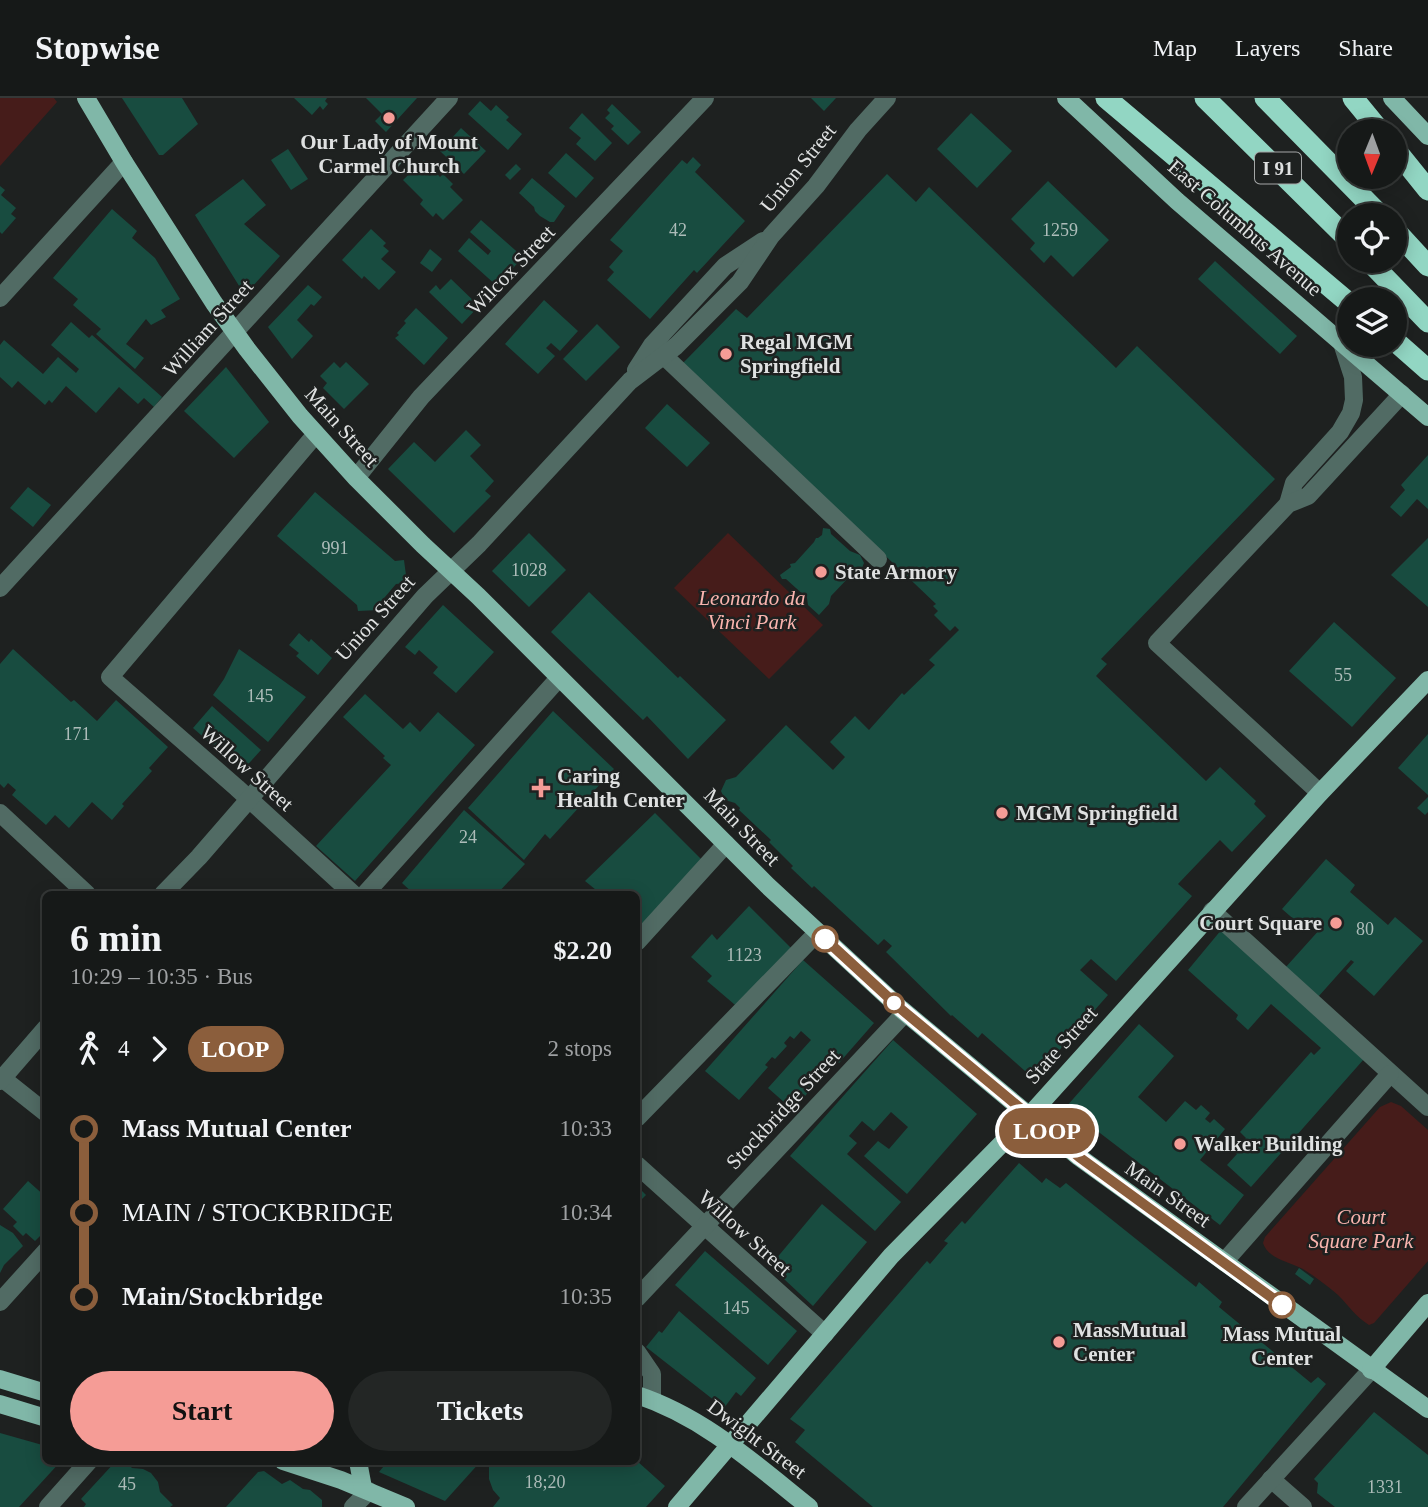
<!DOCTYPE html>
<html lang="en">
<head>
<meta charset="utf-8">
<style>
  :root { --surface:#161918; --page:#232625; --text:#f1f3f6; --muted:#9ea0a2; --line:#353837; --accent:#f59c96 }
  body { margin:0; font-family:"Times New Roman",serif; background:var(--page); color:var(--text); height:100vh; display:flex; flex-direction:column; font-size:26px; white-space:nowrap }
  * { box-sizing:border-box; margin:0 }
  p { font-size:23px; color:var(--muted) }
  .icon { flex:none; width:38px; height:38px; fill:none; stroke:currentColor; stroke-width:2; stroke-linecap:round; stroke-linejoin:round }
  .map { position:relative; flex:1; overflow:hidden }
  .details { position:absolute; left:42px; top:793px; width:598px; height:574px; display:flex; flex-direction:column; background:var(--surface); border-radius:10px; box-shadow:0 4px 18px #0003,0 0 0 2px var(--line) }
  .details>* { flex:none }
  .badge { padding:0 14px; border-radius:23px; font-size:24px; line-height:46px }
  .needle { width:46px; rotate:181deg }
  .fabs { position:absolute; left:1337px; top:21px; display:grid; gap:14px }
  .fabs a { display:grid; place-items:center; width:70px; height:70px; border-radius:50%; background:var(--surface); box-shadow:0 4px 18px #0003,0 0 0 2px var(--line); font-size:35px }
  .map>.badge { position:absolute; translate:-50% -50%; box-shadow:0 0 0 4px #fff }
  .legs { display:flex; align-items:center; gap:10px; height:77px; padding:0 28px; font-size:23px }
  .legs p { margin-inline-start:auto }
  .headline { display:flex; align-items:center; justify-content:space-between; height:119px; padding:0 28px }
  h1 { font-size:38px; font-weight:600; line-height:52px }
  .cta { display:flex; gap:14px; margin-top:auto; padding:14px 28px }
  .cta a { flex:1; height:80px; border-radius:42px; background:var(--accent); color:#111; font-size:28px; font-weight:600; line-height:80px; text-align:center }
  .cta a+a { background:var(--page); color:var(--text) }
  ul { padding:0 28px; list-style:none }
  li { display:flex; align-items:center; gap:24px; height:84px; font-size:26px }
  li i { display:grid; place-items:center; width:10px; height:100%; margin:0 9px; background:currentColor }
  li i::after { content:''; width:18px; height:18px; margin:-9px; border:5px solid; border-radius:50%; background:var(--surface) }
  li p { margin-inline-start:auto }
  li:first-child i { background:linear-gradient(#0000 50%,currentColor 0) }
  li:last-child i { background:linear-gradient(currentColor 50%,#0000 0) }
  header { display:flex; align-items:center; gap:42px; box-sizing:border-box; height:98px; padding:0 35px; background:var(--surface); border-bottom:2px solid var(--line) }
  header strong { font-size:33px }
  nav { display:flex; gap:38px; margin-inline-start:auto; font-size:24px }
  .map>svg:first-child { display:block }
  .green { fill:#461c1a }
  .building { fill:#184c40 }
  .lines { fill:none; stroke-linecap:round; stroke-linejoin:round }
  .minor { stroke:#516b64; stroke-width:18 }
  .major { stroke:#80b7a8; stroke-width:18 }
  .highway { stroke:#92d6c3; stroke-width:21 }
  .line-1-casing { stroke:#fff; stroke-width:16 }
  .line-1 { stroke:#8b5e3c; stroke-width:10 }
  .poi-dot { fill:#f59c96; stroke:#1e2120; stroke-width:2.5 }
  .stop-1-dot { fill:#fff; stroke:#8b5e3c; stroke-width:3.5 }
  .labels { text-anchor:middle; stroke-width:5; stroke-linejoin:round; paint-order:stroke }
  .number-label { font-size:18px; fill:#adbcb9 }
  .shield { fill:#1e2120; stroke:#a5a7a7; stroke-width:2 }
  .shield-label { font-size:19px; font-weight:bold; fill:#dfe1e1 }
  .poi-label { font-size:21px; font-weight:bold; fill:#dfe1e1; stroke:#1e2120; text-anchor:start }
  .street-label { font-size:21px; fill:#dfe1e1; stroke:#1e2120 }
  .park-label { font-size:21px; font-style:italic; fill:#fab4ae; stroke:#1e2120 }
  .stop-label { font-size:21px; font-weight:bold; fill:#dfe1e1; stroke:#1e2120 }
</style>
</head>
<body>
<header>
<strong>Stopwise</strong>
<nav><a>Map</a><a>Layers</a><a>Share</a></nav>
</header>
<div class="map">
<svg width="1428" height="1409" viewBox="0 0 1428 1409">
  <rect width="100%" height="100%" fill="#1e2120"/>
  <g class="green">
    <polygon points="0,0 54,0 57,4 0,68"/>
    <polygon points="728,435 823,527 769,581 674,490"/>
    <path d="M1391 1004 1401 1008 1428 1032V1163L1374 1225 1369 1227C1356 1219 1349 1208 1338 1197 1328 1188 1314 1178 1303 1171 1290 1164 1268 1161 1263 1145L1265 1139 1380 1009Z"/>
  </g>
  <g class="building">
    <polygon points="122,0 182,0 198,26 163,57 159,57"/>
    <polygon points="294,0 327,0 325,3 328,6 323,12 320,8 312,17"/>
    <polygon points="366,0 417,0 386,34 375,23 382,16"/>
    <polygon points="811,0 836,0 824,13"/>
    <polygon points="480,3 491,13 496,7 509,19 506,22 522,36 508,52 468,16"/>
    <polygon points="612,6 641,34 628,47 611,31 614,28 605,20 610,15 607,12"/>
    <polygon points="582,15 612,45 595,63 576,46 581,40 569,30"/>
    <polygon points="971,15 1012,53 977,90 937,51"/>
    <polygon points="461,30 486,53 464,76 440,53"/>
    <polygon points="288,51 308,81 291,92 271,62"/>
    <polygon points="566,55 594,80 576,100 548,75"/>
    <polygon points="693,59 701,67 695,74 745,123 697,175 694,172 650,221 607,182 614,174 609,169 623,153 610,142 682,62 687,66"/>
    <polygon points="424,62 440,79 443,76 453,86 450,89 463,102 443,122 436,115 433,119 420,106 423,102 403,82"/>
    <polygon points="516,66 521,71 510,82 505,77"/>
    <polygon points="887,76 916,104 929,89 1116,270 1137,248 1275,381 1101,561 1107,566 1096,578 1206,683 1220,669 1256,703 1254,706 1266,718 1232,754 1220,742 1178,786 1192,798 1116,883 1091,861 1080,872 1108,897 1034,981 982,935 978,940 952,917 951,918 886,854 892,848 884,841 878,847 814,788 812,790 791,770 793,768 769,744 771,742 739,712 740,710 735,705 725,702 721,693 726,682 736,679 786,627 833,672 845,659 830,644 855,618 869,632 902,595 904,597 935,567 929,562 959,532 955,528 950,533 934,517 938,513 933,508 936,506 683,265 736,211 747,220"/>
    <polygon points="532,80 565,108 554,124 550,124 540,118 535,113 534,109 519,95"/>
    <polygon points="243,81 266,107 244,126 280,158 251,190 247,191 241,191 195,117"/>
    <polygon points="1048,83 1109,142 1073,179 1051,157 1044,165 1030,151 1035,145 1011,121"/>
    <polygon points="0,88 5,92 1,97 16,110 11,116 16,120 2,136 0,134"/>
    <polygon points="112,111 137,133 132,140 155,160 180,201 161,212 166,219 151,227 146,221 126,246 144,260 135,271 96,236 101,231 73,207 78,201 53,180"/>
    <polygon points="481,122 523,159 497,188 458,153 469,140 488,157 491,153 470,134"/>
    <polygon points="371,131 386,145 383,148 389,153 381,161 396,174 379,192 364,178 362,181 342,162"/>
    <polygon points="430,151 442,161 432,174 420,165"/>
    <polygon points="1215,163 1297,238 1280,256 1198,181"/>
    <polygon points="451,181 479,208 462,226 429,194 436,187 440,192"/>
    <polygon points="308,187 322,199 314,208 311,206 297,222 313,238 292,261 268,229"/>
    <polygon points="544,202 578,233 560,253 551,245 546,250 555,258 538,276 505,246"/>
    <polygon points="416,210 448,240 424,267 395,240 399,237 397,235 406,225 404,223"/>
    <polygon points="71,224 89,240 92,237 162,299 154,309 144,300 138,306 119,289 96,315 66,288 52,305 49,302 45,307 18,283 12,290 0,279 0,247 4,242 43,276 58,259 76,275 79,271 51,247"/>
    <polygon points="597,226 620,249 586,283 563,261"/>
    <polygon points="334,264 340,270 346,264 369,286 344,311 323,290 327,285 320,278"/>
    <polygon points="226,269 269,324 234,360 184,313"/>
    <polygon points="667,306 710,345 687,369 645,330"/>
    <polygon points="466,332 481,347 470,358 494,383 485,393 491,398 454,435 388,371 414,344 435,364"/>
    <polygon points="1428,357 1428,411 1417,401 1401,419 1390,409 1405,392 1401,387"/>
    <polygon points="28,389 51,407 33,429 10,410"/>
    <polygon points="315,394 395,463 404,462 407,485 396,486 379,506 379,512 358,513 357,507 277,438"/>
    <polygon points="823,430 830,431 831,436 850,453 860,457 864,465 860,475 850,478 831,498 829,506 819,517 808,507 807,500 786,481 782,481 780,477 791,469 790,466 795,465 814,444 816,440 818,440 822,437"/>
    <polygon points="529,435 566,472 529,509 492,473"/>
    <polygon points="1428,440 1428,509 1391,477"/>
    <polygon points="589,494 678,580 680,578 726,622 688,661 647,618 643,622 551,534"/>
    <polygon points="443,507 494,554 456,595 433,575 438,569 419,552 415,557 405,549"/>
    <polygon points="1334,524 1396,580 1352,629 1289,573"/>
    <polygon points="299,535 309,544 311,541 332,560 318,577 296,558 299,555 289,547"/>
    <polygon points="13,551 71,604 74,602 97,623 116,602 168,649 149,670 152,673 122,706 124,708 112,722 92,704 69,730 55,717 46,727 12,697 16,692 8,685 4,690 0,686 0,566"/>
    <polygon points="239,551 306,599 268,644 213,597 224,581"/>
    <polygon points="365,596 403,631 410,624 420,634 438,614 475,647 355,783 316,748 391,667 383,660 385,658 343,619"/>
    <polygon points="212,608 261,652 242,673 193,630"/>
    <polygon points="553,613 614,671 550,741 545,736 524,762 468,710"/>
    <polygon points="1428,636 1428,697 1398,670"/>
    <polygon points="1428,699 1428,714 1425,717 1417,710"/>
    <polygon points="464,712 525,766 497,796 414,796 402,785"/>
    <polygon points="655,715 702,762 640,831 637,829 637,796 601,796 585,783"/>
    <polygon points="1326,761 1355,787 1350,794 1388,827 1395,819 1423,843 1374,898 1346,873 1354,864 1351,862 1318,899 1285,870 1321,830 1313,822 1305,831 1282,811"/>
    <polygon points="749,808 795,854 741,912 707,883 712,878 691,859 712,836 717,842"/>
    <polygon points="1222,831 1364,961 1251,1089 1227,1067 1237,1056 1234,1054 1246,1040 1240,1034 1311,954 1314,957 1321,950 1271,906 1248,932 1236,921 1238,917 1188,872"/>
    <polygon points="803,862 874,925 839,965 836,962 793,1012 768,990 811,942 801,933 794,941 790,938 784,945 787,948 775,961 772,959 765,967 768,969 739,1002 705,973"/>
    <polygon points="1139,926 1174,958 1138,999 1166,1024 1185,1003 1196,1012 1201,1007 1210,1015 1205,1021 1210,1025 1214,1021 1225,1031 1200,1062 1244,1097 1220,1127 1066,1009"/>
    <polygon points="893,942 977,1016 907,1096 864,1058 878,1043 889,1051 908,1029 891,1014 874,1033 862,1023 849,1038 857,1045 847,1056 901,1104 875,1133 790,1058"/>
    <polygon points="768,1029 773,1035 762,1046 757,1040"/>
    <polygon points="1019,1065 1042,1085 1046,1080 1060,1090 1066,1085 1196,1189 1199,1184 1222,1204 1219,1209 1311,1285 1318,1279 1326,1286 1223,1409 873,1409 795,1344 805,1332 790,1321 927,1163 930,1166 948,1145 944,1143 962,1123 965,1126"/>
    <polygon points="28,1083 46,1099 46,1132 35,1143 26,1135 23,1138 13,1128 17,1124 3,1111"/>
    <polygon points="637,1088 646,1097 637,1106"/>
    <polygon points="822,1106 867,1144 813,1208 770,1168"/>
    <polygon points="0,1127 13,1135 23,1148 4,1167 0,1175"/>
    <polygon points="705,1153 797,1233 768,1267 675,1187"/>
    <polygon points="1299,1170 1314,1181 1310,1187 1295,1176"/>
    <polygon points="679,1213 756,1280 741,1298 736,1294 724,1310 646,1249 659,1233 662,1235"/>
    <polygon points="1374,1314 1428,1357 1428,1409 1335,1409 1317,1395 1318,1385 1314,1381"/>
    <polygon points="0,1335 46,1348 46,1363 61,1363 19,1409 0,1409"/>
    <polygon points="116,1363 125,1363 132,1370 143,1371 151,1375 158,1384 160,1394 173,1407 170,1409 84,1409 86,1406 81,1401"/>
    <polygon points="388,1363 481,1363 445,1403 379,1374"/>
    <polygon points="489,1363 637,1363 665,1388 646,1409 493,1409 500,1400 493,1392 489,1381"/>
    <polygon points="264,1373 282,1386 290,1382 303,1391 310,1392 322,1402 322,1409 226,1409 258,1374"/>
  </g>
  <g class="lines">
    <g class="minor">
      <polyline points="0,200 124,64"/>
      <polyline points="663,257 878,461"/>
      <polyline points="636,272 652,247 725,168 763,143"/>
      <polyline points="316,336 110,579 237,690 353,796"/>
      <polyline points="356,380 421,299 705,0"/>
      <polyline points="1288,406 1294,385 1340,334 1351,315 1354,302 1353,279 1341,242"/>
      <polyline points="0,490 449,0"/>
      <polyline points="1320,695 1157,545 1288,406 1308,398 1402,296"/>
      <polyline points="0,715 87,796"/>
      <polyline points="163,796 199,759 425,498 479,446 630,283 676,248 740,184 771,138 816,88 858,32 887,0"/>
      <polyline points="365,796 559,580"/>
      <polyline points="1212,813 1428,1009"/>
      <polyline points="637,844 726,746"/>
      <polyline points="2,980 46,1015"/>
      <polyline points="0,983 46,930"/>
      <polyline points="637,1020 818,834"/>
      <polyline points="637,1067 825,1236"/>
      <polyline points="1224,1164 1390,976"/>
      <polyline points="637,1200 905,915"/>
      <polyline points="0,1204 46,1153"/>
      <polyline points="637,1254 652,1276 652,1302"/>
      <polyline points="1271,1381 1303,1409"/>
      <polyline points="48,1409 89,1363"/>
      <polyline points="353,1409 369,1393"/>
      <polyline points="1246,1409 1371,1272"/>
    </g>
    <g class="major">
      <polyline points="86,0 124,64 214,205 247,251 300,318 356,380 423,447 478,498 767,787 901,911 1079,1059 1428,1311"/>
      <polyline points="1066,0 1177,103 1428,319"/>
      <polyline points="1392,0 1428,38"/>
      <polyline points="1371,1272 1428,1205"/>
      <polyline points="0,1281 46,1295"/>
      <path d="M637 1297C704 1319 755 1366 809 1409"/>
      <polyline points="0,1306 46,1320"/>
      <polyline points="283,1363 341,1382 406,1409"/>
      <polyline points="358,1363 363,1390"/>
      <polyline points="677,1409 891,1158 1029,1018 1320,695 1428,582"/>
    </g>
    <g class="highway">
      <polyline points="1106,0 1349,205"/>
      <polyline points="1205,0 1349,142"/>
      <polyline points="1265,0 1380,117"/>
      <polyline points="1353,0 1380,33"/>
      <polyline points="1395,51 1428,92"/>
      <polyline points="1395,132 1428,168"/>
      <polyline points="1369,163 1428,224"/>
      <polyline points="1395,243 1428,272"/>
    </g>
  </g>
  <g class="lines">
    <g class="line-1-casing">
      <polyline id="line-1" points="825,841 901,911 1079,1059 1282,1207"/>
    </g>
    <use href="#line-1" class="line-1"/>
  </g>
  <g class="poi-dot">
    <circle cx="389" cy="20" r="7"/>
    <circle cx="726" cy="256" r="7"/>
    <circle cx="821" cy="474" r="7"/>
    <path d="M537.5 679.5h7v7h7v7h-7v7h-7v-7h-7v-7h7z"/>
    <circle cx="1002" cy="715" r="7"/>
    <circle cx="1336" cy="825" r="7"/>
    <circle cx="1180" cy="1046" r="7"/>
    <circle cx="1059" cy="1244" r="7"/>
  </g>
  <g class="stop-1-dot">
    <circle cx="825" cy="841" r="12"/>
    <circle cx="894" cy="905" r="9"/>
    <circle cx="1282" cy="1207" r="12"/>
  </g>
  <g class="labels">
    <g class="number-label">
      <text x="678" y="138">42</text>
      <text x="1060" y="138">1259</text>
      <text x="335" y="456">991</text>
      <text x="529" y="478">1028</text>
      <text x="1343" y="583">55</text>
      <text x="260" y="604">145</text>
      <text x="77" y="642">171</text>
      <text x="468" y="745">24</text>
      <text x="1365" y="837">80</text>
      <text x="744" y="863">1123</text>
      <text x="736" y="1216">145</text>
      <text x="545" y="1390">18;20</text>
      <text x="127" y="1392">45</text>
      <text x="1385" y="1395">1331</text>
    </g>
    <rect class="shield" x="1255" y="54.5" width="46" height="31" rx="5"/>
    <g class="shield-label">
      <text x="1278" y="77">I 91</text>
    </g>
    <g class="poi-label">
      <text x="389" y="51" text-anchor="middle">Our Lady of Mount<tspan x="389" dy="24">Carmel Church</tspan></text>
      <text x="740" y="251">Regal MGM<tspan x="740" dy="24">Springfield</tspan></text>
      <text x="835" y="481">State Armory</text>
      <text x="557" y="685">Caring<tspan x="557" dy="24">Health Center</tspan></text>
      <text x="1016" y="722">MGM Springfield</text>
      <text x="1322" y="832" text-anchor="end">Court Square</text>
      <text x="1194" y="1053">Walker Building</text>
      <text x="1073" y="1239">MassMutual<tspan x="1073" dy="24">Center</tspan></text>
    </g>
    <g class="street-label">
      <text transform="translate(798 70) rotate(-51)" y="7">Union Street</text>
      <text transform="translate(1245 130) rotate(41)" y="7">East Columbus Avenue</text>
      <text transform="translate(511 172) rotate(-46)" y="7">Wilcox Street</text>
      <text transform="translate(208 230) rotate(-48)" y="7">William Street</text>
      <text transform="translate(342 329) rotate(48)" y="7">Main Street</text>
      <text transform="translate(375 520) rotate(-48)" y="7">Union Street</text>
      <text transform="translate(247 670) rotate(42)" y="7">Willow Street</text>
      <text transform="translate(742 729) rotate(46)" y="7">Main Street</text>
      <text transform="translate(1061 947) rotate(-48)" y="7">State Street</text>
      <text transform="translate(783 1011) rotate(-47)" y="7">Stockbridge Street</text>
      <text transform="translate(1168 1096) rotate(35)" y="7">Main Street</text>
      <text transform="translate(745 1135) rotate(42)" y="7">Willow Street</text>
      <text transform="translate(757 1341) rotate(37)" y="7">Dwight Street</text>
    </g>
    <g class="park-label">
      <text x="752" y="507">Leonardo da<tspan x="752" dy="24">Vinci Park</tspan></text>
      <text x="1361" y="1126">Court<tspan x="1361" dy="24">Square Park</tspan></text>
    </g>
    <g class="stop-label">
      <text x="1282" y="1243">Mass Mutual<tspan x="1282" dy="24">Center</tspan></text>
    </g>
  </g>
</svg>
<div class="fabs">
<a><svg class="needle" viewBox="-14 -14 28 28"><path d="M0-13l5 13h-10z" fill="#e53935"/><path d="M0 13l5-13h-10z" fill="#9ea0a2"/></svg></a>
<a><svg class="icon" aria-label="locate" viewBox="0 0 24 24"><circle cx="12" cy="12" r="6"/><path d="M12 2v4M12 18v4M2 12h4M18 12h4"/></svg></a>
<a><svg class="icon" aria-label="layers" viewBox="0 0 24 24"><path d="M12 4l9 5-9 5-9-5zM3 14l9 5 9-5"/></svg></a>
</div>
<b class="badge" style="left:1047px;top:1033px;background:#8b5e3c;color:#fff">LOOP</b>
<section class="details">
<div class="headline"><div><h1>6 min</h1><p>10:29 – 10:35 · Bus</p></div><b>$2.20</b></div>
<div class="legs"><svg class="icon" aria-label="walk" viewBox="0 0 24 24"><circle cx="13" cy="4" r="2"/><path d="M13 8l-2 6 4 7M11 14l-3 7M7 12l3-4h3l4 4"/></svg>4<svg class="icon" aria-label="forward" viewBox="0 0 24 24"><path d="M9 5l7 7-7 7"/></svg><b class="badge" style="background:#8b5e3c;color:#fff">LOOP</b><p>2 stops</p></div>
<ul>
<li><i style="color:#8b5e3c"></i><b>Mass Mutual Center</b><p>10:33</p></li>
<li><i style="color:#8b5e3c"></i><span>MAIN / STOCKBRIDGE</span><p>10:34</p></li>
<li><i style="color:#8b5e3c"></i><b>Main/Stockbridge</b><p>10:35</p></li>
</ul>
<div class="cta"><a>Start</a><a>Tickets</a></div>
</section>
</div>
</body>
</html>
